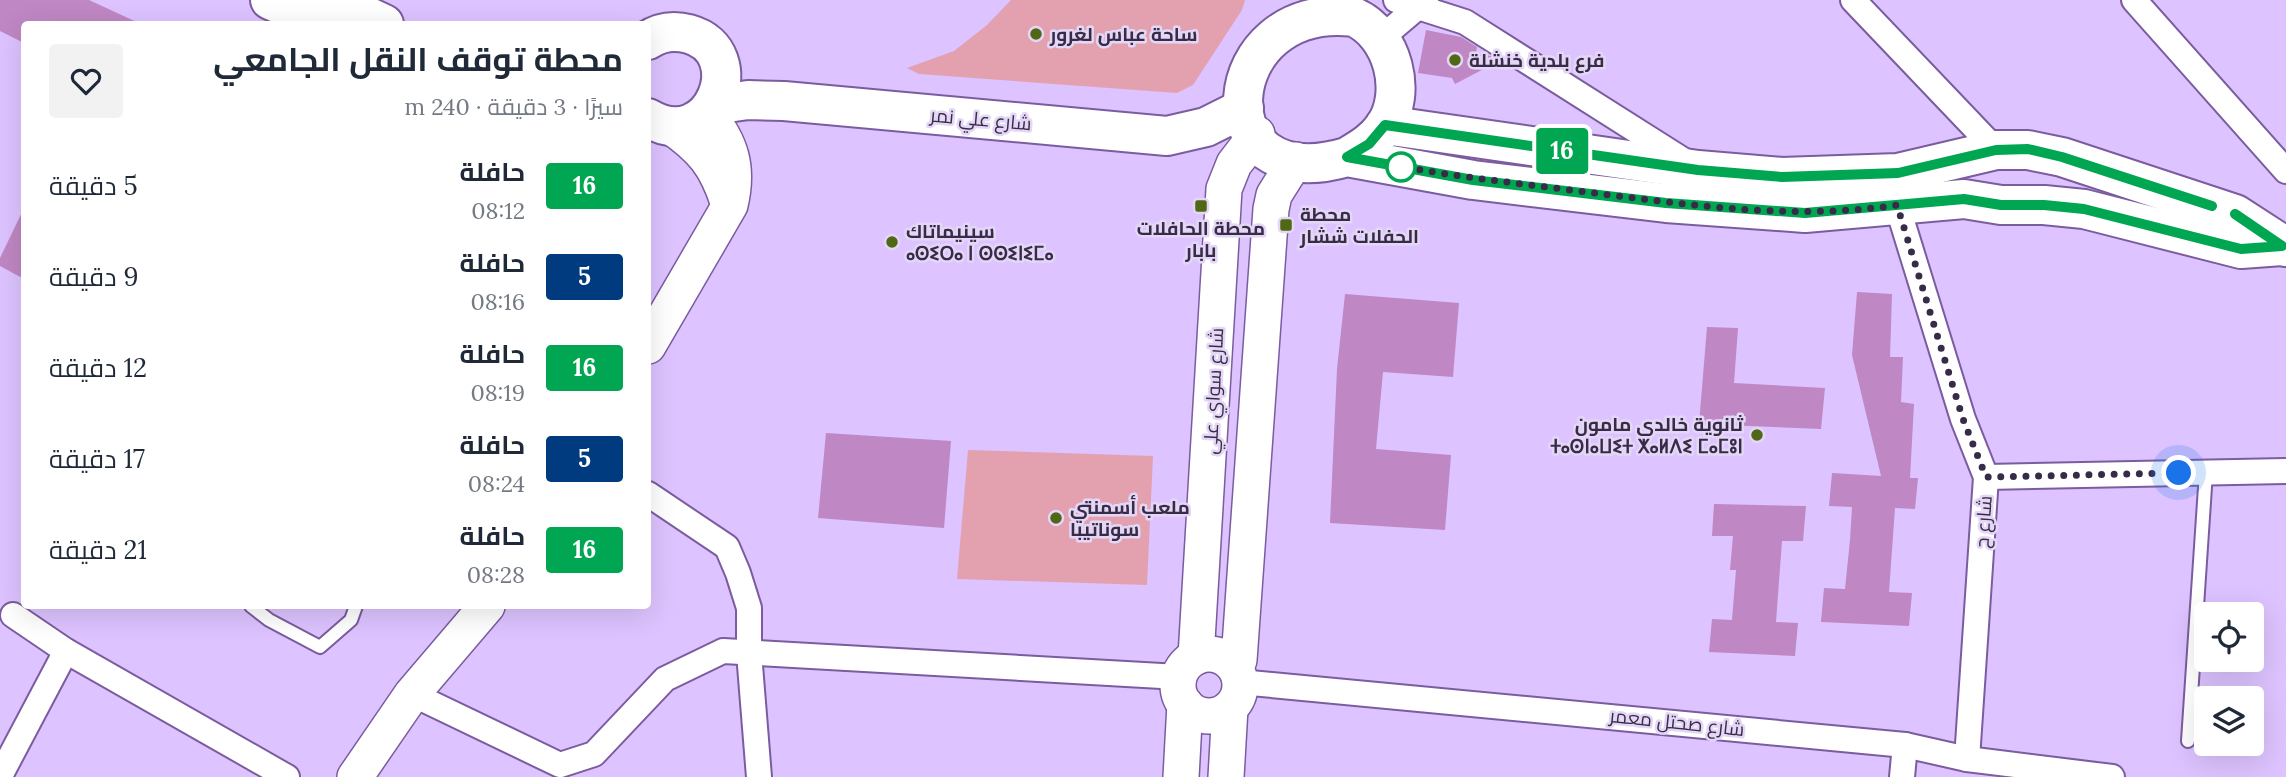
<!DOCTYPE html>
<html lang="ar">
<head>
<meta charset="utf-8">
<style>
  :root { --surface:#fff; --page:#f2f2f3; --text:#1f2937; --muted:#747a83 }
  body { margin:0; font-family:Lora,Cairo,"Noto Sans Tifinagh",serif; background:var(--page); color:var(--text); direction:rtl; height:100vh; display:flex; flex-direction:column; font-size:26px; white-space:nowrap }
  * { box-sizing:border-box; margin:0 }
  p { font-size:23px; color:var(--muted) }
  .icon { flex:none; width:38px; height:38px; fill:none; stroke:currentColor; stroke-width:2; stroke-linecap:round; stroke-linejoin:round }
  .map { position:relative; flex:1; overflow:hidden; direction:ltr }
  .panel { position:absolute; left:21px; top:21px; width:630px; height:588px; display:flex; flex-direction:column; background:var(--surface); border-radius:7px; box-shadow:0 7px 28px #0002; direction:rtl }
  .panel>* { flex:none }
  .badge { padding:0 14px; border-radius:5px; font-size:24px; line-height:46px }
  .tools { position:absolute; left:2194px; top:602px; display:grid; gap:14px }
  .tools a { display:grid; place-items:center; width:70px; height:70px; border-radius:7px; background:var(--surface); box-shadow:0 7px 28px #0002; font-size:35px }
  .you { position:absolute; width:35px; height:35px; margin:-18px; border:5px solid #fff; border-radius:50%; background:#1a73e8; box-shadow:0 0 0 10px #1a73e833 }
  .map>.badge { position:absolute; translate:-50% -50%; box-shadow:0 0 0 4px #fff }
  .round { display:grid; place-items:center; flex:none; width:74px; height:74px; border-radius:7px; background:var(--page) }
  .headline { display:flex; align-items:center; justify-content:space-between; height:119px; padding:0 28px }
  h1 { font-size:33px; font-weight:700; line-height:52px }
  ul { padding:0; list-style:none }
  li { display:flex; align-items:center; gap:21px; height:91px; padding:0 28px }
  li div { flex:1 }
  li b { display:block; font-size:26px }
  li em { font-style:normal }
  li .badge { min-width:77px; font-weight:700; text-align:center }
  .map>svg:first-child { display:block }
  .green { fill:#e3a1b0 }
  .building { fill:#bf87c4 }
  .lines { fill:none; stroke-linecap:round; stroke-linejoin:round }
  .service-casing { stroke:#7b5c9f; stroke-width:16 }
  .minor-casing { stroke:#7b5c9f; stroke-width:28 }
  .secondary-casing { stroke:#7b5c9f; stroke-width:38 }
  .primary-casing { stroke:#7b5c9f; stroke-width:42 }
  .service { stroke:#fff; stroke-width:12 }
  .minor { stroke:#fff; stroke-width:24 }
  .secondary { stroke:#fff; stroke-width:35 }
  .primary { stroke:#fff; stroke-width:38 }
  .line-casing { stroke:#fff; stroke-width:16 }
  .line { stroke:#00a651; stroke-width:10 }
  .walk { stroke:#382b48; stroke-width:7; stroke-dasharray:0 12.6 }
  .poi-dot { fill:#506715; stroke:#e4d7f6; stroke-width:2.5 }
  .stop-dot { fill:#fff; stroke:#00a651; stroke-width:3.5 }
  .labels { text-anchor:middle; stroke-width:5; stroke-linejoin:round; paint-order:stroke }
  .poi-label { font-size:19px; font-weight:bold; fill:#382b48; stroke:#e4d7f6; text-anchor:start }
  .street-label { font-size:19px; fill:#382b48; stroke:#e4d7f6 }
</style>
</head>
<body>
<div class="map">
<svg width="2286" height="777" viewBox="0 0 2286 777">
  <rect width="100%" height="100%" fill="#ddc3ff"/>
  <g class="green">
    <polygon points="1011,0 1245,0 1242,10 1193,85 1177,93 919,74 907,68 954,51 987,25"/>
    <polygon points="968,450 1153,456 1147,585 957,579"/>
  </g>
  <g class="building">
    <polygon points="0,0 89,0 141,24 24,24 24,43 0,31"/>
    <polygon points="1426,30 1461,37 1477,47 1476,54 1491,56 1499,61 1455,84 1452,78 1418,73"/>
    <polygon points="24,208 24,279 0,266 0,258"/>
    <polygon points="1857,292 1892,294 1890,357 1903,357 1901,402 1914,404 1910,478 1918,478 1915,509 1895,508 1889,592 1912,593 1909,626 1821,622 1824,588 1845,589 1850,540 1852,507 1829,506 1832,473 1881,476 1852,355"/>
    <polygon points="1345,294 1459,303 1453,377 1383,372 1376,449 1451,455 1445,530 1330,523 1337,369"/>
    <polygon points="1707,327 1738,328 1734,383 1825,388 1821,429 1699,424"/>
    <polygon points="826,433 951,441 944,528 818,518"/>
    <polygon points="1714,504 1806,506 1803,541 1782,541 1776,622 1798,623 1795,656 1709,652 1712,619 1732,620 1736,570 1730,570 1733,536 1712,536"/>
  </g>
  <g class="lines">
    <g class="service-casing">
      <g id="service">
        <polyline points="251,606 269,620 320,647 351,620 356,606"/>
        <polyline points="2188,741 2206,472"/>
      </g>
    </g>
    <g class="minor-casing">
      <g id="minor">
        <polyline points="1396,0 1465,22 1686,162"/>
        <polyline points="1853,0 1996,150"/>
        <polyline points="2134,0 2286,171"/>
        <polyline points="1380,39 1426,0"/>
        <polyline points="1897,191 1897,205 1963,419 1986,477 1967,759"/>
        <polyline points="1986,477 2286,471"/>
        <polyline points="648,494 727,547 738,573 749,608 749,653 759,777"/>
        <polyline points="13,615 66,651 287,777"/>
        <polyline points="1240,682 1905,745 1967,759 2112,777"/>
        <polyline points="412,694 560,765 594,754 665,679 723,651 1179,677"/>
        <polyline points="0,776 66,651"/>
        <polyline points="1902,777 1905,745"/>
      </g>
    </g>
    <g class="secondary-casing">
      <g id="secondary">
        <path d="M670 126C702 148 716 165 728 202"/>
        <path d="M648 346 730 205C739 167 731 143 707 113"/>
        <circle cx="1209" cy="685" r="31"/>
        <polyline points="1196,657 1224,189 1234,164 1257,134"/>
        <polyline points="1233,665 1239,660 1271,209 1274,195 1296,160"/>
        <polyline points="355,777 412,694 487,606"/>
        <polyline points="1181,777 1185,704"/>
        <polyline points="1226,777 1230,708"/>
      </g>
    </g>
    <g class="primary-casing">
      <g id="primary">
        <polyline points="270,0 324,24"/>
        <polyline points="333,0 384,24"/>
        <path d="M648 40C660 32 674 30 689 34 753 52 712 156 648 118"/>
        <polyline points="713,105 748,100 784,101 1167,136 1206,127 1244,108"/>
        <polyline points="1385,125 1698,170 1782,177 1898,173 1996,150 2028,150 2062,157 2235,214 2286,247"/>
        <path d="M1347 157C1362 148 1374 141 1384 127 1408 93 1393 34 1354 17 1215 0 1200 200 1347 157L1473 180 1666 203 1805 213 1964 199 2001 205H2044L2084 209 2241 249 2282 246"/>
      </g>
    </g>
    <use href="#service" class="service"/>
    <use href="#minor" class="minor"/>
    <use href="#secondary" class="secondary"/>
    <use href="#primary" class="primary"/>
  </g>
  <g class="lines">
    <g class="line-casing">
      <polyline id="line" points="2212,206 2062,157 2028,149 1996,150 1898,173 1782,177 1698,170 1385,125 1369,144 1347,157 1473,180 1666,203 1805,213 1964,199 2001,205 2044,205 2084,209 2241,249 2282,246 2235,214"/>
    </g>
    <use href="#line" class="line"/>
    <path class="walk" d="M1401 167 1398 166C1458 177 1517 183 1578 191 1684 204 1790 221 1897 205L1963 419 1986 477 2179 473"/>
  </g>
  <g class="poi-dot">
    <circle cx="1036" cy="34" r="7"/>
    <circle cx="1455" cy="60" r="7"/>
    <rect x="1194" y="199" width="14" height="14" rx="3.5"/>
    <rect x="1279" y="218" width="14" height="14" rx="3.5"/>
    <circle cx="892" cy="242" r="7"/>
    <circle cx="1757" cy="435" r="7"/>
    <circle cx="1056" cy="518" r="7"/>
  </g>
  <circle class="stop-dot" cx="1401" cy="167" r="14"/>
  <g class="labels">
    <g class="poi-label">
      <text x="1050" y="41">ساحة عباس لغرور</text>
      <text x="1469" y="67">فرع بلدية خنشلة</text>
      <text x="1300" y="221">محطة<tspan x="1300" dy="22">الحفلات ششار</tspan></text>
      <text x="1201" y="235" text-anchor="middle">محطة الحافلات<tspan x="1201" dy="22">بابار</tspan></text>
      <text x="906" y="238">سينيماتاك<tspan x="906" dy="22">ⴰⵙⵉⵔⴰ ⵏ ⵙⵙⵉⵏⵉⵎⴰ</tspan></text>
      <text x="1743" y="431" text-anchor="end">ثانوية خالدي مامون<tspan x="1743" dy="22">ⵜⴰⵙⵏⴰⵡⵉⵜ ⵅⴰⵍⴷⵉ ⵎⴰⵎⵓⵏ</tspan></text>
      <text x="1070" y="514">ملعب أسمنتي<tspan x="1070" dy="22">سوناتيبا</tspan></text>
    </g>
    <g class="street-label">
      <text transform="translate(981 119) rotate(5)" y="7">شارع علي نمر</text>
      <text transform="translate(1213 391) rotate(-87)" y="7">شارع سواي علي</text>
      <text transform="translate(1983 522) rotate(-86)" y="7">شارع ح</text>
      <text transform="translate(1677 722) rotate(6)" y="7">شارع صحتل معمر</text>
    </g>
  </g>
</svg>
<div class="tools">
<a><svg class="icon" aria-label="locate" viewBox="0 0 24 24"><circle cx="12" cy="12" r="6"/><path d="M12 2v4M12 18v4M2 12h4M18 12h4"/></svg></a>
<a><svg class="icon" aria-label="layers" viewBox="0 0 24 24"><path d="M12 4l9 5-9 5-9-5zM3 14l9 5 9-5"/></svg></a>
</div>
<div class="you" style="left:2179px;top:473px"></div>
<b class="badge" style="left:1562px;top:151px;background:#00a651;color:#fff">16</b>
<section class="panel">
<div class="headline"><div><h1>محطة توقف النقل الجامعي</h1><p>سيرًا · 3 دقيقة · 240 m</p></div><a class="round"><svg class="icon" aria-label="heart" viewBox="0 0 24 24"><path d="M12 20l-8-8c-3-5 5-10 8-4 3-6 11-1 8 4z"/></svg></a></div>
<ul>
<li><span class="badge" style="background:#00a651;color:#fff">16</span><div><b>حافلة</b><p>08:12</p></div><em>5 دقيقة</em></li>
<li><span class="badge" style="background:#003b80;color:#fff">5</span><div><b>حافلة</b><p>08:16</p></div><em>9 دقيقة</em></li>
<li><span class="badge" style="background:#00a651;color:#fff">16</span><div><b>حافلة</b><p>08:19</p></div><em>12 دقيقة</em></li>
<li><span class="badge" style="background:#003b80;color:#fff">5</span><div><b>حافلة</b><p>08:24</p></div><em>17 دقيقة</em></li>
<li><span class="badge" style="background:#00a651;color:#fff">16</span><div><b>حافلة</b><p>08:28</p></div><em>21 دقيقة</em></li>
</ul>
</section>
</div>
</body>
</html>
